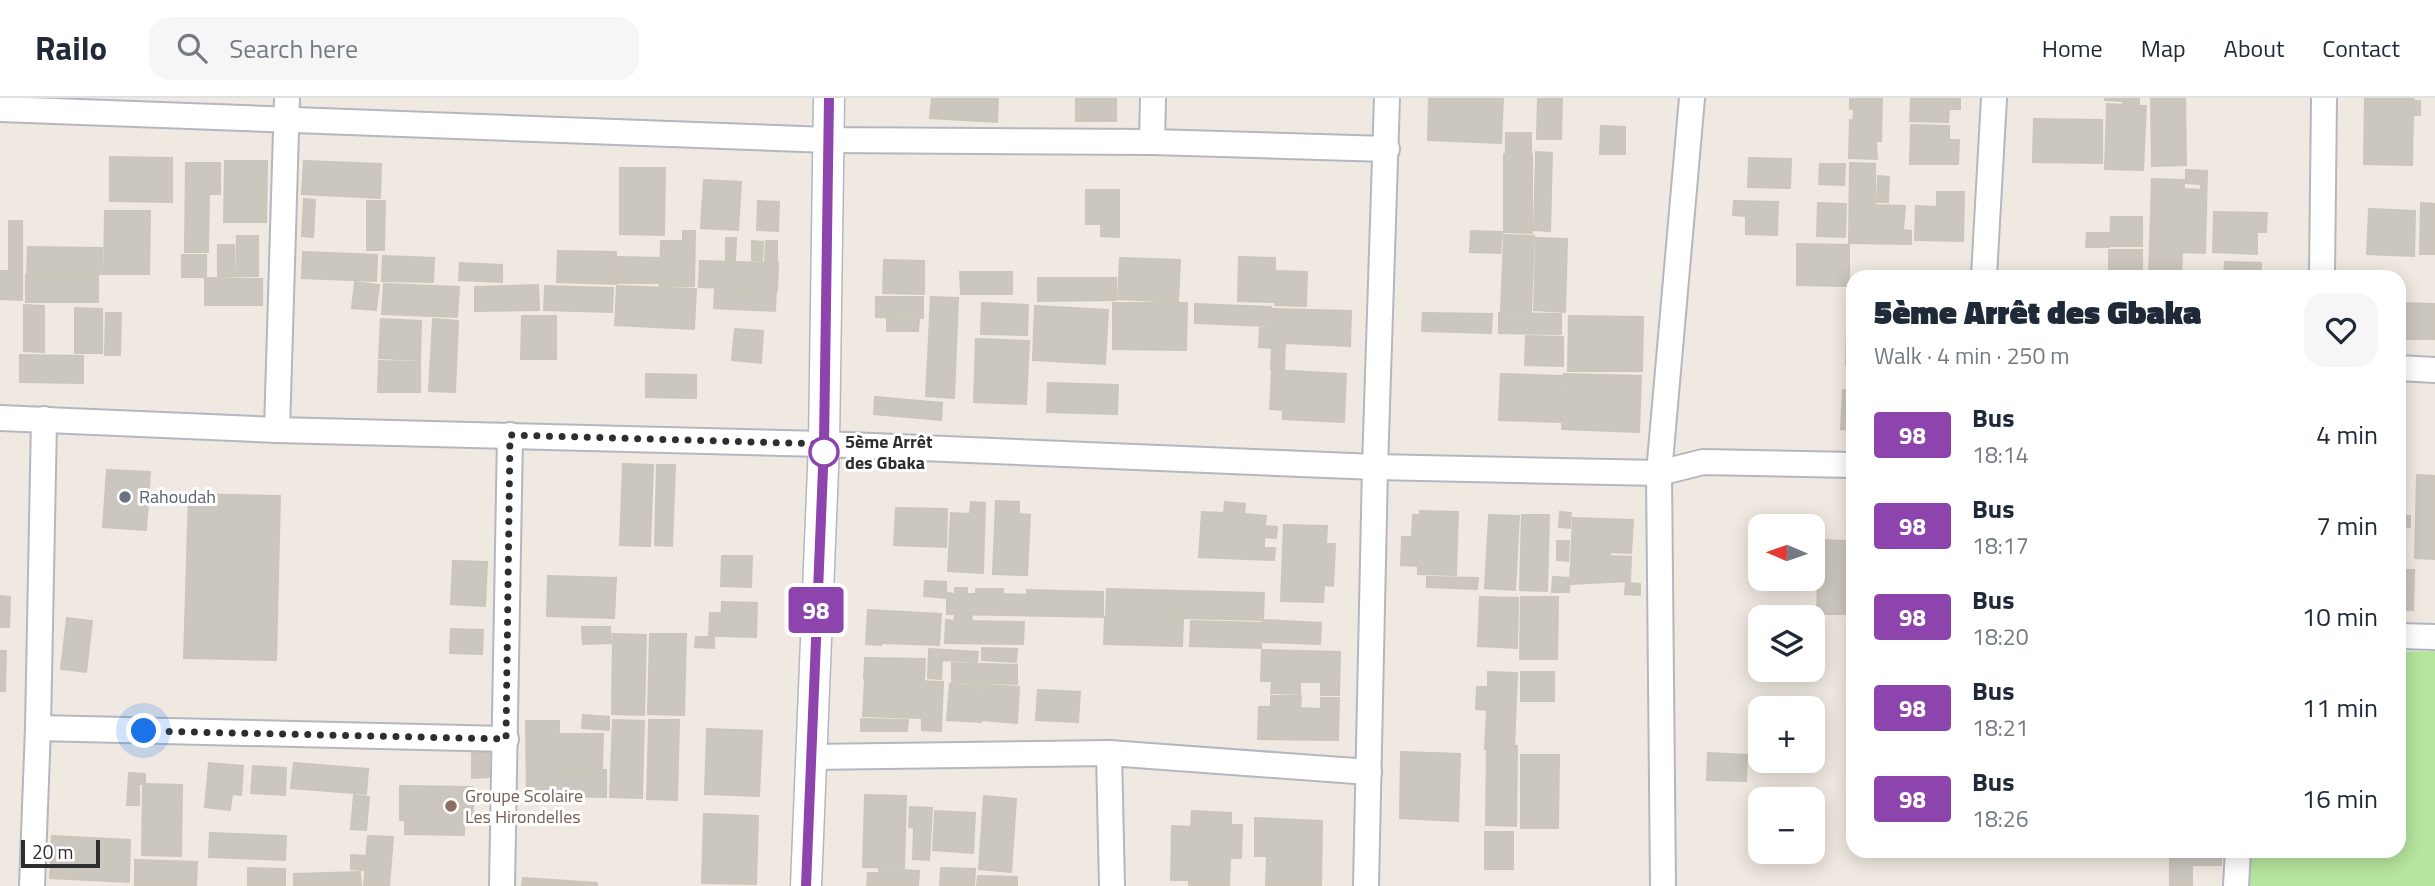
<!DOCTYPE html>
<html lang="en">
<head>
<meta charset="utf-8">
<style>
  :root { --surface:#fff; --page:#f6f6f7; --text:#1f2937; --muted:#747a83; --line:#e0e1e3 }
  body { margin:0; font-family:"Titillium Web",sans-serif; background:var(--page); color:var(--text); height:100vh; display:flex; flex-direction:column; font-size:26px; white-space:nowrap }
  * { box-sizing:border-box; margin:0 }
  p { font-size:23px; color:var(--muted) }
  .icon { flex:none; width:38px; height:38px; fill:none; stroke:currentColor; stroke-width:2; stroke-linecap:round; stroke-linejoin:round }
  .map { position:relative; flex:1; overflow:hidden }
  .drawer { position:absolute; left:1846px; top:172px; width:560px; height:588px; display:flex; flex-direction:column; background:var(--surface); border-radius:21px; box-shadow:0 4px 18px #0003 }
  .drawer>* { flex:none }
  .badge { padding:0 14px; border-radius:5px; font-size:24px; line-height:46px }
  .needle { width:46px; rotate:272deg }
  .tools { position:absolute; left:1748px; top:416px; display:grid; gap:14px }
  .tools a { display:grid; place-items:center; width:77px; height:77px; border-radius:14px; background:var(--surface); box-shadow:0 4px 18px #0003; font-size:35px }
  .scale { position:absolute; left:21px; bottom:18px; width:79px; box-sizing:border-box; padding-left:7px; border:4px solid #2e2e2e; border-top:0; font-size:19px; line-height:24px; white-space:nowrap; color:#2e2e2e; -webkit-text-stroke:5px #fff; paint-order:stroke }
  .you { position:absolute; width:35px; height:35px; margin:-18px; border:5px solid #fff; border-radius:50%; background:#1a73e8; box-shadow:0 0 0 10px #1a73e833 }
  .map>.badge { position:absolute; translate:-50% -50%; box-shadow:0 0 0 4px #fff }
  .round { display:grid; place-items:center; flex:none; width:74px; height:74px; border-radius:21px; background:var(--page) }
  .overview { display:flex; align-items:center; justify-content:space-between; height:119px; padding:0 28px }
  h1 { font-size:33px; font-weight:800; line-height:52px }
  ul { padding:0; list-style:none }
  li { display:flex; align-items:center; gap:21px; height:91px; padding:0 28px }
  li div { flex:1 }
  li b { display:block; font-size:26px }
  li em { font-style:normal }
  li .badge { min-width:77px; font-weight:700; text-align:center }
  header { display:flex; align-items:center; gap:42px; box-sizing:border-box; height:98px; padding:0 35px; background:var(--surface); border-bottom:2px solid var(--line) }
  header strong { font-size:33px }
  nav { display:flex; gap:38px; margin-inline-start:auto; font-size:24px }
  .search { width:490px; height:63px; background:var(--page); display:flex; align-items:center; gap:18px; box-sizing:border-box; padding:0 24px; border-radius:21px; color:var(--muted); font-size:26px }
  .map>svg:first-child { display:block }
  .green { fill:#b6e59e }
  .building { fill:#cbc7bf; stroke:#cbc5ba; stroke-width:2 }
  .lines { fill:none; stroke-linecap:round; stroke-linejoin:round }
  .minor-casing { stroke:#b4b7c1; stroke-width:28 }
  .tertiary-casing { stroke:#b4b7c1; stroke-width:33 }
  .minor { stroke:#fff; stroke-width:24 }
  .tertiary { stroke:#fff; stroke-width:30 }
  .line-casing { stroke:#fff; stroke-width:16 }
  .line { stroke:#8e44ad; stroke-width:10 }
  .walk { stroke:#2e2e2e; stroke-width:7; stroke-dasharray:0 12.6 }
  .stop-dot { fill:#fff; stroke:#8e44ad; stroke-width:3.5 }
  .worship-dot { fill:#6b7280; stroke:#fff; stroke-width:2.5 }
  .education-dot { fill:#8d6e63; stroke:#fff; stroke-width:2.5 }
  .labels { text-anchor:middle; stroke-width:6; stroke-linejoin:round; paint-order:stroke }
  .stop-label { font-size:18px; font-weight:bold; fill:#2e2e2e; stroke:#fff; text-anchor:start }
  .worship-label { font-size:18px; fill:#5b616d; stroke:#fff; text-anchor:start }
  .education-label { font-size:18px; fill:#785e54; stroke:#fff; text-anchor:start }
</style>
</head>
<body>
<header>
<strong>Railo</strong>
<div class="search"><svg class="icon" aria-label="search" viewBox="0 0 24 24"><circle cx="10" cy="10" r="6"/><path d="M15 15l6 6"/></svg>Search here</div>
<nav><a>Home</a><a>Map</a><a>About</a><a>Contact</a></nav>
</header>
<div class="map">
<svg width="2435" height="788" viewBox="0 0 2435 788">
  <rect width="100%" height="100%" fill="#efe9e1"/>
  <polygon class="green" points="2435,553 2435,788 2245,788 2246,753 2399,752 2399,554"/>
  <g class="building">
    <polygon points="932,0 998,0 997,24 930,20"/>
    <rect x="1076" y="0" width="40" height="23"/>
    <polygon points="1429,0 1503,0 1501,45 1428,42"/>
    <polygon points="1538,0 1562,0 1561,41 1537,41"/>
    <polygon points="1850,0 1882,0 1881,43 1876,43 1877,61 1849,60 1850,22 1853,23 1854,11 1850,11"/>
    <polygon points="1911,0 1960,0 1960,11 1949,11 1948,24 1910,23"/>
    <polygon points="2105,0 2139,0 2139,8 2146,8 2143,72 2105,71 2107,6 2123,7 2123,3 2105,2"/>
    <polygon points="2151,0 2185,0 2186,67 2152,68"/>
    <polygon points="2365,0 2414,0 2413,3 2420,3 2420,17 2413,17 2412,67 2364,66"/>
    <polygon points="2034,21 2102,22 2102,65 2033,64"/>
    <polygon points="1911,27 1949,28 1949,42 1959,42 1958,66 1910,66"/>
    <polygon points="1601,28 1625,29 1625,56 1600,56"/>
    <rect x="1506" y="35" width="25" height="20"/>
    <polygon points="1536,54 1552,55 1550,133 1534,132"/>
    <polygon points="1504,56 1532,56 1532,135 1504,134"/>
    <polygon points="110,59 172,60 172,104 110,103"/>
    <polygon points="1749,60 1791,61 1790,90 1748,89"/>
    <polygon points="225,63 267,63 266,124 224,124"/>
    <polygon points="304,63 381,66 380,100 302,96"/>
    <polygon points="186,65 220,65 220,96 209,96 208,154 185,154"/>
    <polygon points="1850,65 1875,66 1875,107 1905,108 1903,132 1911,133 1911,146 1849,145"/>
    <polygon points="1820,66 1845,66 1844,87 1819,86"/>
    <polygon points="620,70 665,70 664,137 620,136"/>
    <polygon points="2186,72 2207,73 2205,155 2182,154 2181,178 2149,178 2152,81 2184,82 2184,91 2201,92 2201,86 2186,85"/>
    <polygon points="1878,78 1889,79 1888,104 1877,104"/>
    <polygon points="704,82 741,84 738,132 701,130"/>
    <polygon points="1086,92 1119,92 1119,139 1101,138 1101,126 1086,126"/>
    <polygon points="1937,94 1964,94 1963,143 1915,142 1916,108 1937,109"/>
    <polygon points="304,101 315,102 313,139 302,138"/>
    <polygon points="367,103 385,103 384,152 367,152"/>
    <polygon points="758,103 779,104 778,133 757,132"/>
    <polygon points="1734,103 1778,104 1777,137 1746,136 1746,118 1733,117"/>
    <polygon points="1818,105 1846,106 1845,139 1817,138"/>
    <polygon points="2421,105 2435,106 2435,156 2420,156"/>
    <polygon points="2369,111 2415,113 2414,158 2367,156"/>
    <polygon points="105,113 150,113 149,176 104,176"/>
    <polygon points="2214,114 2267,115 2266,134 2257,134 2257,156 2213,154"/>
    <polygon points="2111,119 2142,119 2142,148 2110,148"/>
    <polygon points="9,123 22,123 22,202 0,201 0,173 9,173"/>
    <polygon points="683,133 695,133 694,188 660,188 661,143 683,143"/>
    <polygon points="1471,133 1502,134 1500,155 1470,154"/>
    <polygon points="2087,135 2109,135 2109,149 2086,149"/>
    <polygon points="1504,137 1534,138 1531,214 1501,213"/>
    <polygon points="237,138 258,138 258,178 236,178"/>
    <polygon points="726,140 736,140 735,163 726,162"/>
    <polygon points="1536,140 1567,141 1565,214 1534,212"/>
    <polygon points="752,143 763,144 762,163 752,162"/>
    <polygon points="766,143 777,143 777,164 765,163"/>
    <polygon points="1797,146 1849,147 1849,188 1797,187"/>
    <polygon points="218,147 234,147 234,178 218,179"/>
    <polygon points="28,149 102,150 102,176 27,176"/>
    <rect x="2109" y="152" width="33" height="26"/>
    <polygon points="558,153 616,154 616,186 557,184"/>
    <polygon points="303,154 377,157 376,183 302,180"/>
    <rect x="182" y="157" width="24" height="22"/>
    <polygon points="383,158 434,160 433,184 382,183"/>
    <polygon points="618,159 660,160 659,185 618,185"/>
    <polygon points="1239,159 1275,160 1274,204 1238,203"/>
    <polygon points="1120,160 1180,162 1178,204 1118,201"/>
    <polygon points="884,162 924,163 924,196 883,195"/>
    <polygon points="700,163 778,165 777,192 699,189"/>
    <polygon points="2225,164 2261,165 2261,178 2224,178"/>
    <polygon points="460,165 502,167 502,184 459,182"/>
    <polygon points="1276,173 1307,174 1306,208 1275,207"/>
    <polygon points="960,174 1012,174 1012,196 961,196"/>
    <polygon points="26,177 98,178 98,204 26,204"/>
    <polygon points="205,180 262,181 262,207 205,207"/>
    <polygon points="1038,180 1116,180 1116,202 1038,203"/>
    <polygon points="355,184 379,187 376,212 352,210"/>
    <polygon points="384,186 459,189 457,219 382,216"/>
    <polygon points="538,187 539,212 475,213 475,189"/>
    <polygon points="545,188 613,190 612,214 544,212"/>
    <polygon points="617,188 696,191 694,231 615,227"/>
    <polygon points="715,190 776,193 775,213 714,210"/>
    <polygon points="876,199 923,199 923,220 876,219"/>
    <polygon points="931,199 958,200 954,300 926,298"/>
    <polygon points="982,205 1028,207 1027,237 981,236"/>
    <polygon points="1113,205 1187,205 1186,252 1113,251"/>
    <polygon points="2399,205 2435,206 2435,241 2399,241"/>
    <polygon points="1195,206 1271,209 1270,228 1195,225"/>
    <polygon points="24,207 44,208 44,254 24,253"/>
    <polygon points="1035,208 1108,212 1105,266 1033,262"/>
    <polygon points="75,210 102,211 102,255 75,255"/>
    <polygon points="1271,211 1351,213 1350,248 1285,245 1284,271 1271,271 1272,250 1259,249 1260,230 1270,230"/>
    <polygon points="106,215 121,215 120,257 105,257"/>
    <polygon points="1423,215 1492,216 1491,235 1422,233"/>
    <polygon points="1499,215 1561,216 1561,236 1499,235"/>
    <polygon points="522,218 556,218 556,261 521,261"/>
    <polygon points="1569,218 1643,219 1642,273 1568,273"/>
    <polygon points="381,221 421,223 420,262 379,260"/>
    <polygon points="433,221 458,223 455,294 429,293"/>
    <polygon points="887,221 919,222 918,233 887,233"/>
    <polygon points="1847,229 1853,230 1853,267 1846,267"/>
    <polygon points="735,231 763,233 761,265 732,262"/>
    <polygon points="1526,238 1563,239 1563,268 1525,267"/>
    <polygon points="976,241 1029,243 1026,306 974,304"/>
    <polygon points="20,257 83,258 83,285 20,284"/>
    <polygon points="379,263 420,264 420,294 378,294"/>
    <polygon points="1272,272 1346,276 1344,324 1283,321 1283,312 1270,311"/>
    <polygon points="646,276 696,277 696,300 646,299"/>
    <polygon points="1501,276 1562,278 1561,324 1499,322"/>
    <polygon points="1564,276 1641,278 1639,334 1562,331"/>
    <polygon points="1048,285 1118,287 1117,316 1047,314"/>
    <polygon points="1843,292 1853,293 1853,332 1841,331"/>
    <polygon points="875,299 942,305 941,322 874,316"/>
    <polygon points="623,366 653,367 650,448 620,447"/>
    <polygon points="657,367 675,367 672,448 655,447"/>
    <polygon points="107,372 150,374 146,432 103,429"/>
    <polygon points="2399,377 2404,377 2403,418 2399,417"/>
    <polygon points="2417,377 2435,378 2435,461 2415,460"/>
    <polygon points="189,396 280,398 276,562 184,560"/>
    <polygon points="996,403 1019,404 1019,416 1030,417 1027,477 993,476"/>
    <polygon points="971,404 985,405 983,475 948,473 951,415 970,416"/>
    <polygon points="1225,404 1245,406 1244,416 1266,418 1265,428 1277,429 1276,440 1264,439 1264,450 1275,450 1274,462 1199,459 1202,414 1224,415"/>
    <polygon points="896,410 947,411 946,449 894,447"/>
    <polygon points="1420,413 1458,414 1456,477 1418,476 1418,468 1401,467 1402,439 1412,439 1413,417 1420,417"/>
    <polygon points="1560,414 1571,415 1570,430 1559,429"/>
    <polygon points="1489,417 1519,418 1515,492 1485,490"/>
    <polygon points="1522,417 1549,417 1547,493 1520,492"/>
    <polygon points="2399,417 2410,418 2410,429 2399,429"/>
    <polygon points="1573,420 1633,422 1631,455 1610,454 1610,458 1631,459 1630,483 1570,486"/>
    <polygon points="1284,427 1327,428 1326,446 1335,446 1333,488 1324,487 1323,504 1281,503"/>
    <polygon points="1819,442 1847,443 1845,516 1817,516"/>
    <polygon points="1557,443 1569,443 1568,463 1557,462"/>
    <polygon points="722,458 752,458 751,489 721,488"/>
    <polygon points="453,463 487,464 485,508 451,506"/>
    <polygon points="2399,472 2414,472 2413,512 2399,512"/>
    <polygon points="548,478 616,480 614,520 547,518"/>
    <polygon points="1427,479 1478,480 1477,491 1427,489"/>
    <polygon points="1553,479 1570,480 1569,494 1552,494"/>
    <polygon points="925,483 946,484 946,500 924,498"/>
    <polygon points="1626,485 1640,486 1640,497 1625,496"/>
    <polygon points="955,490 967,490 967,496 976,496 976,491 1003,491 1003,496 1027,497 1027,492 1103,494 1103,519 947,516 947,495 955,496"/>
    <polygon points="1107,491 1183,493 1182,520 1106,518"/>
    <polygon points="1184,493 1264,495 1263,522 1183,520"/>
    <polygon points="0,498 10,499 9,529 0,529"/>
    <polygon points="1480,499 1518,500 1517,550 1478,548"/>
    <polygon points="1521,499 1558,499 1557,561 1520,561"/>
    <polygon points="722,504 757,505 756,539 721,538"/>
    <polygon points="868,512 941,516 939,547 881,545 881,547 866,546"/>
    <polygon points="710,515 721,515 720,538 709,538"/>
    <polygon points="955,517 972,517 971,523 1024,524 1023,546 945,545 946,522 954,523"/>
    <polygon points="1105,519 1183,521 1182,548 1104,546"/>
    <polygon points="67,520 92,523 86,574 61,571"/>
    <polygon points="1263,522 1321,525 1320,546 1262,544"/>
    <polygon points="1191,523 1262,525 1261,550 1190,548"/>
    <polygon points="582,529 610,529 611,545 583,546"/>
    <polygon points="451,531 483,532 482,556 450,555"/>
    <polygon points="613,536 646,537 644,617 612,616"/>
    <polygon points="650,536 686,536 684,617 648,616"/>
    <polygon points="696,539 714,539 714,550 695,549"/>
    <polygon points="982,550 1017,551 1016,564 982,562"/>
    <polygon points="929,551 978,554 977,564 942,562 941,581 928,580"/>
    <polygon points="1262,552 1340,554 1339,597 1321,597 1321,584 1300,584 1300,596 1271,595 1272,583 1261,583"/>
    <polygon points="0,553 6,553 5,593 0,593"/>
    <polygon points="865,560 925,561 924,582 864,580"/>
    <polygon points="952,565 1017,567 1017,586 952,584"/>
    <polygon points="1488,574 1517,575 1514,652 1485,651 1487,612 1476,611 1477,589 1488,589"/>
    <rect x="1521" y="574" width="33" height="29"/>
    <polygon points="865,581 943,584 941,633 922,632 922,620 863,618"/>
    <polygon points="950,586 983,587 981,624 947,622"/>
    <polygon points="985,587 1019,589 1017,625 982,622"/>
    <polygon points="1038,592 1080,594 1078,624 1036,622"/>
    <polygon points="1271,598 1301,598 1300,610 1321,611 1321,600 1339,600 1338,642 1258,641 1259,609 1271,609"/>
    <polygon points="583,617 609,619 609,632 582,630"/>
    <polygon points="861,621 908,622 907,633 861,633"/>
    <polygon points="613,622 644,623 642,700 610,699"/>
    <polygon points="649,622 679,622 677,702 647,701"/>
    <polygon points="526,623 559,623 558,672 606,672 606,699 527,698"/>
    <polygon points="707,631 762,633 759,698 705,696"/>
    <polygon points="560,636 603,636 602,670 560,670"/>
    <polygon points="1487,647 1517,648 1516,728 1486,727"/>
    <polygon points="489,651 489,679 472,680 472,652"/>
    <polygon points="1401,654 1460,656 1458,723 1400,720"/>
    <polygon points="1708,655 1747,657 1746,683 1707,682"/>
    <polygon points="1521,657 1559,657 1558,730 1521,730"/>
    <polygon points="209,665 243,668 241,697 232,696 230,712 205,709"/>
    <polygon points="294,665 368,671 366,696 291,690"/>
    <polygon points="253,668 286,670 285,697 251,695"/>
    <polygon points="129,675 145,676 145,686 139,686 139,707 127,707"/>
    <polygon points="143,686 182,687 181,758 142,757"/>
    <polygon points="400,688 473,689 473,723 400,722"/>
    <polygon points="354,697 369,699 366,732 351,731"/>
    <polygon points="865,697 906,698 904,770 863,769"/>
    <polygon points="984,698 1016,701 1011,774 979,771"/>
    <polygon points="910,709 932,710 929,762 913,761 914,730 909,729"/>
    <polygon points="935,713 975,715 973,755 933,752"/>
    <polygon points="1192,713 1231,715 1231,727 1242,727 1241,760 1230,760 1229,788 1189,788 1189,782 1171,782 1172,728 1191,729"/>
    <polygon points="704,716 758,718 756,786 702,785"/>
    <polygon points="1255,720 1322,723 1321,788 1266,788 1267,758 1255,758"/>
    <polygon points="405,724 464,724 464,737 405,736"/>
    <rect x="1485" y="734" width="28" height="37"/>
    <polygon points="210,735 286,738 285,762 209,759"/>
    <polygon points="52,738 130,742 129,784 50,780"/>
    <polygon points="368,738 393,739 389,788 364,788"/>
    <polygon points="2170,752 2221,752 2221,767 2192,767 2192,788 2170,788"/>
    <polygon points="351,757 365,758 364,772 351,771"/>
    <polygon points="135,762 197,764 196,788 135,788"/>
    <polygon points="248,770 285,771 285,788 248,788"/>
    <polygon points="941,770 975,771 974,788 940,788"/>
    <polygon points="879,771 919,773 918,788 867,788 868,775 879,775"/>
    <polygon points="360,774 361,788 294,788 294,776"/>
    <polygon points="978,778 1017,779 1017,788 977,788"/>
    <polygon points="523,780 597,785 597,788 522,788"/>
  </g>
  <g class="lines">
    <g class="minor-casing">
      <g id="minor">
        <polyline points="0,11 828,42 1152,44 1387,51"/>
        <polyline points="1152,44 1153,0"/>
        <polyline points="1984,178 1994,0"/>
        <polyline points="2322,178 2324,0"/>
        <polyline points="2399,270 2435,272"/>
        <polyline points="0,320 277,332 824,346 1375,369 1659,375 1703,364 1853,367"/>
        <polyline points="277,332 287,0"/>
        <polyline points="2399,538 2435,539"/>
        <polyline points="38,630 506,641"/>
        <polyline points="1109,655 1112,788"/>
        <polyline points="810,659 1109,655 1369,674"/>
        <polyline points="32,788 38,630 44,321"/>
        <polyline points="502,788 510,337"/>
        <polyline points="1366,788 1375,369 1387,0"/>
        <polyline points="1663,788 1659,375 1692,0"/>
        <polyline points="2236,788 2238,752"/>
      </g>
    </g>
    <g class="tertiary-casing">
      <polyline id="tertiary" points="806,788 824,346 829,0"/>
    </g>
    <use href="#minor" class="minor"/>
    <use href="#tertiary" class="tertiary"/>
  </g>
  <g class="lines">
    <g class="line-casing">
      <polyline id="line" points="806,788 824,346 829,0"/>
    </g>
    <use href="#line" class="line"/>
    <polyline class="walk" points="144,633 506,641 510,337 824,346 824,354"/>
  </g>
  <circle class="stop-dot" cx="824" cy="354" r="14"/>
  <circle class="worship-dot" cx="125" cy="399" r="7"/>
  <circle class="education-dot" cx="451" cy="708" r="7"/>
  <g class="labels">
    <g class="stop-label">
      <text x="845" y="350">5ème Arrêt<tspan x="845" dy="21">des Gbaka</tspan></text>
    </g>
    <g class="worship-label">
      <text x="139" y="405">Rahoudah</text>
    </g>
    <g class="education-label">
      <text x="465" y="704">Groupe Scolaire<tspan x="465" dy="21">Les Hirondelles</tspan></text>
    </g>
  </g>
</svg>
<div class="tools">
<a><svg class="needle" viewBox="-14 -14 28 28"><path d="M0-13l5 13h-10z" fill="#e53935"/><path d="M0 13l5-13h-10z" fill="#747a83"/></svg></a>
<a><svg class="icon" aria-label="layers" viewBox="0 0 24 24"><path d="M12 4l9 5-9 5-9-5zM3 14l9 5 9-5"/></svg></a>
<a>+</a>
<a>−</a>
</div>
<div class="scale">20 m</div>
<div class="you" style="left:144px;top:633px"></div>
<b class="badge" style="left:816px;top:512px;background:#8e44ad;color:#fff">98</b>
<section class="drawer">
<div class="overview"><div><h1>5ème Arrêt des Gbaka</h1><p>Walk · 4 min · 250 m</p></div><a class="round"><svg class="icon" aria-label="heart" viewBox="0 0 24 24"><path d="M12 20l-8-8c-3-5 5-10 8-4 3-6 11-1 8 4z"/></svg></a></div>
<ul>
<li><span class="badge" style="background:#8e44ad;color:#fff">98</span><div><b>Bus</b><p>18:14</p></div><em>4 min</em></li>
<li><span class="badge" style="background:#8e44ad;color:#fff">98</span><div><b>Bus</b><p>18:17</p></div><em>7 min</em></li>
<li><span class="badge" style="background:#8e44ad;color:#fff">98</span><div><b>Bus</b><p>18:20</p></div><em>10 min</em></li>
<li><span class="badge" style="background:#8e44ad;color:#fff">98</span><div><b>Bus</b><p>18:21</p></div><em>11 min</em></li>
<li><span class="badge" style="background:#8e44ad;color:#fff">98</span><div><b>Bus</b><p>18:26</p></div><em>16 min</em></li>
</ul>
</section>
</div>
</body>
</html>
